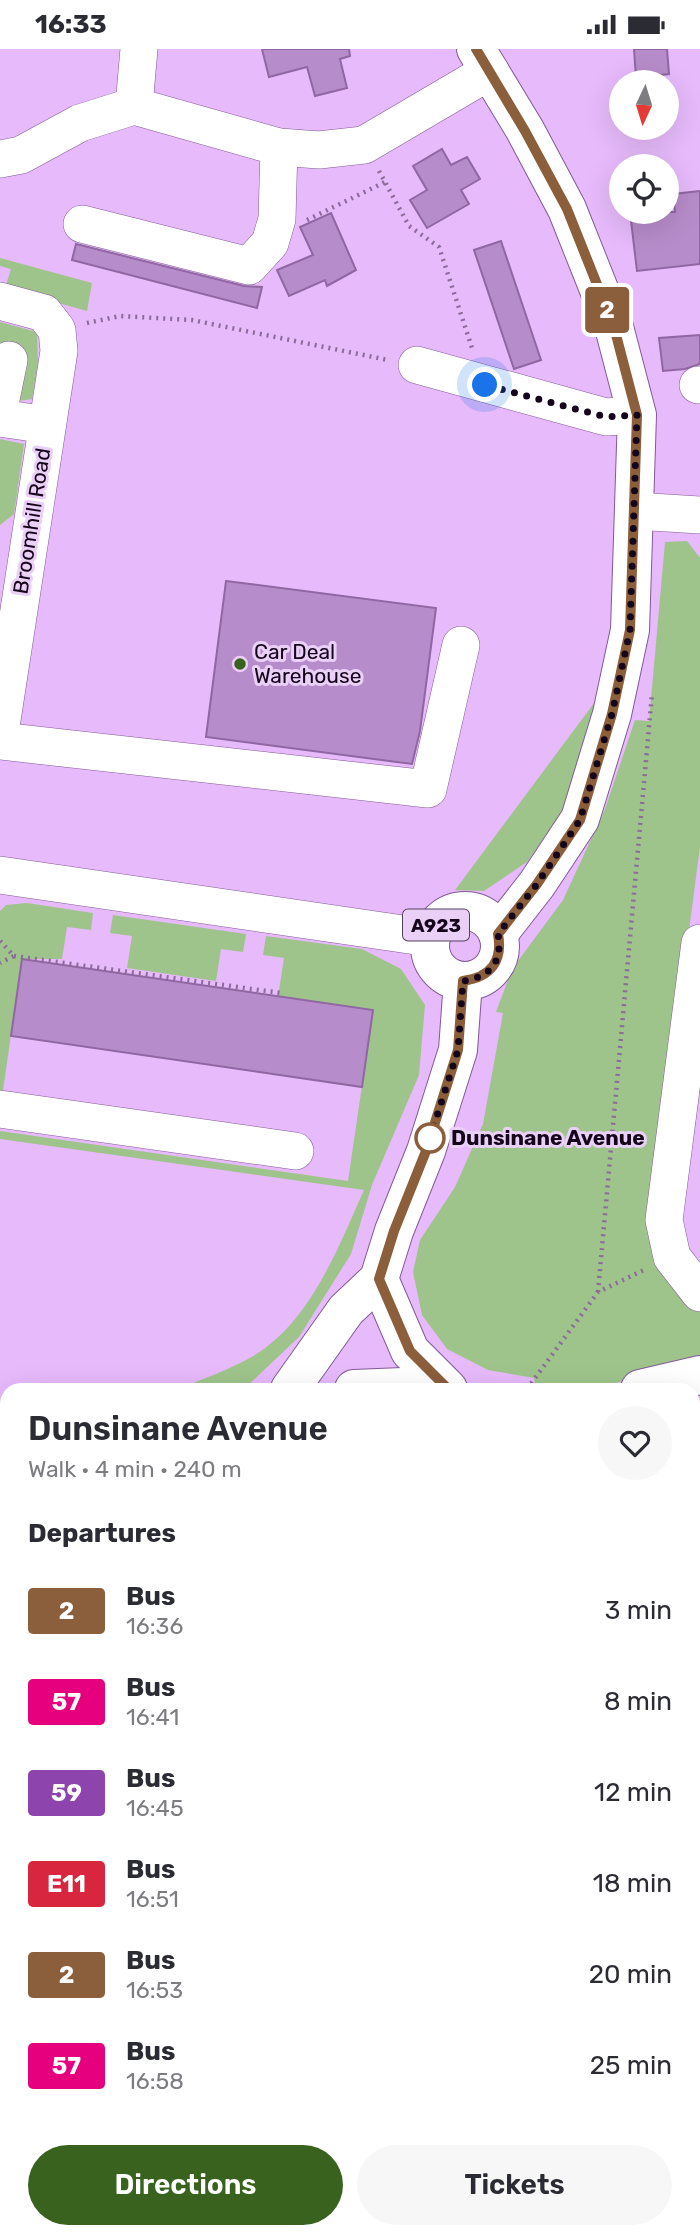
<!DOCTYPE html>
<html lang="en">
<head>
<meta charset="utf-8">
<style>
  :root { --surface:#fff; --page:#f7f7f7; --text:#2b2b33; --muted:#7c7c81; --accent:#39621e }
  body { margin:0; font-family:Rubik,sans-serif; background:var(--page); color:var(--text); height:100vh; display:flex; flex-direction:column; font-size:26px; white-space:nowrap }
  * { box-sizing:border-box; margin:0 }
  p { font-size:23px; color:var(--muted) }
  .icon { flex:none; width:38px; height:38px; fill:none; stroke:currentColor; stroke-width:2; stroke-linecap:round; stroke-linejoin:round }
  .map { position:relative; flex:1; overflow:hidden }
  .drawer { position:absolute; left:0px; top:1334px; width:700px; height:856px; display:flex; flex-direction:column; background:var(--surface); border-radius:21px 21px 0 0; box-shadow:0 7px 28px #0002 }
  .drawer>* { flex:none }
  .badge { padding:0 14px; border-radius:5px; font-size:24px; line-height:46px }
  .needle { width:46px; rotate:184deg }
  .fabs { position:absolute; left:609px; top:21px; display:grid; gap:14px }
  .fabs a { display:grid; place-items:center; width:70px; height:70px; border-radius:50%; background:var(--surface); box-shadow:0 7px 28px #0002; font-size:35px }
  .you { position:absolute; width:35px; height:35px; margin:-18px; border:5px solid #fff; border-radius:50%; background:#1a73e8; box-shadow:0 0 0 10px #1a73e833 }
  .map>.badge { position:absolute; translate:-50% -50%; box-shadow:0 0 0 4px #fff }
  h2 { padding:0 28px; font-size:26px; line-height:63px }
  .round { display:grid; place-items:center; flex:none; width:74px; height:74px; border-radius:37px; background:var(--page) }
  .headline { display:flex; align-items:center; justify-content:space-between; height:119px; padding:0 28px }
  h1 { font-size:33px; font-weight:600; line-height:52px }
  .cta { display:flex; gap:14px; margin-top:auto; padding:14px 28px }
  .cta a { flex:1; height:80px; border-radius:42px; background:var(--accent); color:#fff; font-size:28px; font-weight:600; line-height:80px; text-align:center }
  .cta a+a { background:var(--page); color:var(--text) }
  ul { padding:0; list-style:none }
  li { display:flex; align-items:center; gap:21px; height:91px; padding:0 28px }
  li div { flex:1 }
  li b { display:block; font-size:26px }
  li em { font-style:normal }
  li .badge { min-width:77px; font-weight:700; text-align:center }
  .status { display:flex; justify-content:space-between; align-items:center; height:49px; padding:0 35px; background:var(--surface); direction:ltr }
  .status svg { height:19px; fill:currentColor }
  .map>svg:first-child { display:block }
  .green { fill:#9ec48b }
  .building { fill:#b78cca; stroke:#9067a2; stroke-width:2 }
  .lines { fill:none; stroke-linecap:round; stroke-linejoin:round }
  .minor-casing { stroke:#835a95; stroke-width:38 }
  .major-casing { stroke:#835a95; stroke-width:40 }
  .highway-casing { stroke:#835a95; stroke-width:40 }
  .path { stroke:#8b6b99; stroke-width:4.5; stroke-dasharray:2 5; stroke-linecap:butt }
  .minor { stroke:#fff; stroke-width:37 }
  .major { stroke:#fff; stroke-width:38 }
  .highway { stroke:#fff; stroke-width:38 }
  .line-casing { stroke:#fff; stroke-width:16 }
  .line { stroke:#8b5e3c; stroke-width:10 }
  .walk { stroke:#15051b; stroke-width:7; stroke-dasharray:0 12.6 }
  .poi-dot { fill:#39621e; stroke:#ead0f7; stroke-width:2.5 }
  .stop-dot { fill:#fff; stroke:#8b5e3c; stroke-width:3.5 }
  .labels { text-anchor:middle; stroke-width:6; stroke-linejoin:round; paint-order:stroke }
  .shield { fill:#ead0f7; stroke:#55425d; stroke-width:2 }
  .shield-label { font-size:19px; font-weight:bold; fill:#15051b }
  .street-label { font-size:21px; fill:#15051b; stroke:#ead0f7 }
  .poi-label { font-size:21px; fill:#15051b; stroke:#ead0f7; text-anchor:start }
  .stop-label { font-size:21px; font-weight:bold; fill:#15051b; stroke:#ead0f7; text-anchor:start }
</style>
</head>
<body>
<div class="status"><b>16:33</b><svg viewBox="0 0 49 12"><path d="M0 12V9h3v3zM5 12V6h3v6zM10 12V3h3v9zM15 12V0h3v12zM26 1h20v11H26zM47 4h2v5h-2z"/></svg></div>
<div class="map">
<svg width="700" height="2188" viewBox="0 0 700 2188">
  <rect width="100%" height="100%" fill="#e7bafb"/>
  <g class="green">
    <polygon points="0,209 92,234 87,262 5,239 11,220 0,217"/>
    <polygon points="0,273 37,283 38,313 32,350 19,352 26,311 0,304"/>
    <polygon points="0,390 24,395 14,465 0,476"/>
    <polygon points="687,492 700,509 700,798 651,1170 700,1256 700,1312 608,1336 536,1340 534,1329 488,1321 447,1300 422,1266 413,1223 420,1191 455,1138 483,1075 503,964 496,963 512,920 563,851 605,760 635,671 649,672 665,493"/>
    <polygon points="603,642 564,761 527,813 484,842 455,841"/>
    <polygon points="27,854 93,864 91,881 67,878 62,910 22,910 2,1048 0,1048 0,862 6,856"/>
    <polygon points="113,866 246,885 243,903 221,900 216,932 127,919 132,887 110,884"/>
    <path d="M266 887 362 900 401 920 425 956 419 1026 372 1136 351 1205 299 1288 244 1340H179C202 1330 226 1322 248 1310 309 1277 337 1201 364 1141L0 1090V1082L348 1132 373 962 278 948 284 909 263 906Z"/>
    <polygon points="0,1433 7,1433 7,1492 0,1491"/>
    <polygon points="700,1462 700,1524 693,1528 693,1464"/>
    <polygon points="693,1994 700,1997 700,2183 685,2188 484,2188 484,2182 693,2182"/>
  </g>
  <g class="building">
    <polygon points="262,0 349,0 350,7 340,10 347,39 315,47 307,18 269,28"/>
    <polygon points="634,0 667,0 669,25 636,29"/>
    <polygon points="442,100 451,116 467,108 480,130 461,141 469,155 427,179 410,151 427,141 413,117"/>
    <polygon points="700,142 700,215 637,222 630,163 675,163 673,145"/>
    <polygon points="331,164 356,221 327,237 325,231 289,247 277,221 313,206 300,178"/>
    <polygon points="501,192 541,311 514,320 474,201"/>
    <polygon points="76,195 244,237 262,238 257,259 72,211"/>
    <polygon points="700,286 700,315 685,320 663,322 659,289"/>
    <polygon points="226,532 436,559 420,682 412,715 206,688"/>
    <polygon points="22,910 373,961 362,1038 11,987"/>
  </g>
  <g class="lines">
    <g class="minor-casing">
      <g id="minor">
        <polyline points="134,57 139,0"/>
        <polyline points="0,110 21,106 80,74 134,57 279,98 319,101 364,96 490,22"/>
        <polyline points="82,175 249,217 270,194 277,170 279,98"/>
        <polyline points="0,252 44,264 57,281 59,302 0,684"/>
        <polyline points="417,316 606,368 637,366"/>
        <polyline points="698,336 700,336"/>
        <polyline points="0,355 9,311"/>
        <polyline points="0,369 47,376"/>
        <polyline points="635,462 700,466"/>
        <polyline points="0,692 428,740 461,596"/>
        <polyline points="0,826 430,889"/>
        <polyline points="700,894 664,1171 672,1208 700,1244"/>
        <polyline points="0,1060 295,1102"/>
      </g>
    </g>
    <g class="major-casing">
      <g id="major">
        <polyline points="476,0 525,81 567,160 614,278 637,366 630,581 612,665 580,770 537,835 498,885"/>
        <circle cx="465" cy="897" r="35"/>
        <polyline points="379,1230 410,1302 448,1340"/>
        <polyline points="290,1340 346,1261 379,1230 394,1182 426,1102 458,1001 463,932"/>
        <polyline points="354,1340 403,1338 423,1340"/>
        <polyline points="693,1946 700,1948"/>
      </g>
    </g>
    <g class="highway-casing">
      <g id="highway">
        <polyline points="640,1340 700,1326"/>
        <polyline points="693,1407 700,1405"/>
        <polyline points="0,1420 7,1420"/>
        <polyline points="693,1446 700,1444"/>
        <polyline points="0,1504 7,1504"/>
        <polyline points="693,1543 700,1540"/>
        <polyline points="0,1544 7,1544"/>
        <polyline points="0,1620 7,1621"/>
      </g>
    </g>
    <g class="path">
      <polyline points="379,122 409,177 439,198 472,299"/>
      <polyline points="307,171 385,133"/>
      <polyline points="87,274 120,267 192,271 388,311"/>
      <polyline points="0,892 14,907 0,914"/>
      <polyline points="14,907 281,944"/>
      <polyline points="598,1243 652,645"/>
      <polyline points="527,1340 598,1243 646,1220"/>
      <polyline points="0,1369 7,1369"/>
      <polyline points="693,1710 700,1716"/>
      <polyline points="693,1983 700,1986"/>
      <polyline points="524,2188 525,2182"/>
    </g>
    <use href="#minor" class="minor"/>
    <use href="#major" class="major"/>
    <use href="#highway" class="highway"/>
  </g>
  <g class="lines">
    <g class="line-casing">
      <path id="line" d="M448 1340 410 1302 379 1230 394 1182 426 1102 458 1001 463 932C491 928 503 912 498 885L537 835 580 771 612 665 630 581 637 366 614 278 567 160 525 82 476 0"/>
    </g>
    <use href="#line" class="line"/>
    <path class="walk" d="M430 1089 458 1001 463 932C491 928 503 912 498 885L537 835 580 771 612 665 630 581 637 366 606 368 485 336"/>
  </g>
  <circle class="poi-dot" cx="240" cy="615" r="7"/>
  <circle class="stop-dot" cx="430" cy="1089" r="14"/>
  <g class="labels">
    <rect class="shield" x="403" y="860.5" width="66" height="31" rx="5"/>
    <g class="shield-label">
      <text x="436" y="883">A923</text>
    </g>
    <g class="street-label">
      <text transform="translate(32 472) rotate(-81)" y="7">Broomhill Road</text>
    </g>
    <g class="poi-label">
      <text x="254" y="610">Car Deal<tspan x="254" dy="24">Warehouse</tspan></text>
    </g>
    <g class="stop-label">
      <text x="451" y="1096">Dunsinane Avenue</text>
    </g>
  </g>
</svg>
<div class="fabs">
<a><svg class="needle" viewBox="-14 -14 28 28"><path d="M0-13l5 13h-10z" fill="#e53935"/><path d="M0 13l5-13h-10z" fill="#7c7c81"/></svg></a>
<a><svg class="icon" aria-label="locate" viewBox="0 0 24 24"><circle cx="12" cy="12" r="6"/><path d="M12 2v4M12 18v4M2 12h4M18 12h4"/></svg></a>
</div>
<div class="you" style="left:485px;top:336px"></div>
<b class="badge" style="left:607px;top:261px;background:#8b5e3c;color:#fff">2</b>
<section class="drawer">
<div class="headline"><div><h1>Dunsinane Avenue</h1><p>Walk · 4 min · 240 m</p></div><a class="round"><svg class="icon" aria-label="heart" viewBox="0 0 24 24"><path d="M12 20l-8-8c-3-5 5-10 8-4 3-6 11-1 8 4z"/></svg></a></div>
<h2>Departures</h2>
<ul>
<li><span class="badge" style="background:#8b5e3c;color:#fff">2</span><div><b>Bus</b><p>16:36</p></div><em>3 min</em></li>
<li><span class="badge" style="background:#e6007e;color:#fff">57</span><div><b>Bus</b><p>16:41</p></div><em>8 min</em></li>
<li><span class="badge" style="background:#8e44ad;color:#fff">59</span><div><b>Bus</b><p>16:45</p></div><em>12 min</em></li>
<li><span class="badge" style="background:#d7263d;color:#fff">E11</span><div><b>Bus</b><p>16:51</p></div><em>18 min</em></li>
<li><span class="badge" style="background:#8b5e3c;color:#fff">2</span><div><b>Bus</b><p>16:53</p></div><em>20 min</em></li>
<li><span class="badge" style="background:#e6007e;color:#fff">57</span><div><b>Bus</b><p>16:58</p></div><em>25 min</em></li>
</ul>
<div class="cta"><a>Directions</a><a>Tickets</a></div>
</section>
</div>
</body>
</html>
